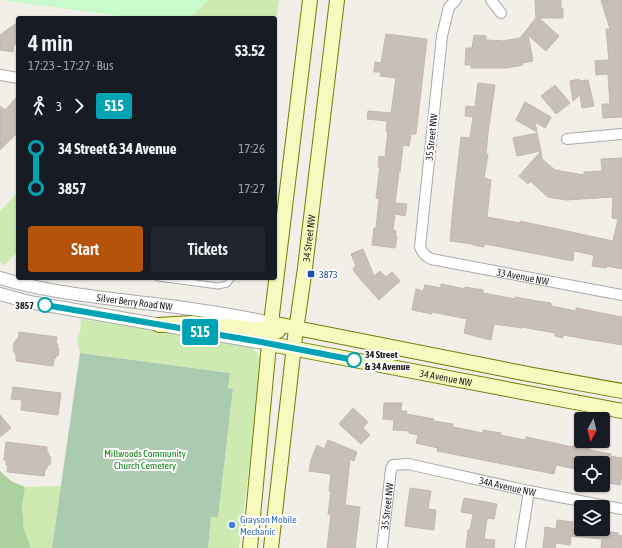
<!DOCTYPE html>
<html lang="en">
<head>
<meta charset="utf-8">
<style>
  :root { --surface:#171b24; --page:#20242c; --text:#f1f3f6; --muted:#9ea1a6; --accent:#b45309 }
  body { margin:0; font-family:"Asap Condensed",sans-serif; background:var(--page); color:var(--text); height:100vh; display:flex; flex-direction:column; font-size:15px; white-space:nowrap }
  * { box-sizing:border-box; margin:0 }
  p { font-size:13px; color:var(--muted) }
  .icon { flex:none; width:22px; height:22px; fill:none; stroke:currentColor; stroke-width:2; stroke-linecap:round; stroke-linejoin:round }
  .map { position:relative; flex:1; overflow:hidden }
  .drawer { position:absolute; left:16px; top:16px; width:261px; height:264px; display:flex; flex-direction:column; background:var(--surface); border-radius:4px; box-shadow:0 1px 3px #0004 }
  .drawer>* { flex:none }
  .badge { padding:0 8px; border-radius:3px; font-size:14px; line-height:26px }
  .needle { width:26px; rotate:187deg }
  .fabs { position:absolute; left:574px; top:412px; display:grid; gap:8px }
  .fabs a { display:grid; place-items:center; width:36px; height:36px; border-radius:4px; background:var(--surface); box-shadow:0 1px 3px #0004; font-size:20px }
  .map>.badge { position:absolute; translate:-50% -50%; box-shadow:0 0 0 2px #fff }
  .legs { display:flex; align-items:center; gap:6px; height:44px; padding:0 12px; font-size:13px }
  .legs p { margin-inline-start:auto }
  .summary { display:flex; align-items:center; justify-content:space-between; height:68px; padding:0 12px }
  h1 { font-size:22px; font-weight:600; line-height:30px }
  .button { display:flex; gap:8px; margin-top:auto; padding:8px 12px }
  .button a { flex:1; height:46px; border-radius:4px; background:var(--accent); color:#fff; font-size:16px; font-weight:600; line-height:46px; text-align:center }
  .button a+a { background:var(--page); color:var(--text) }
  ul { padding:0 12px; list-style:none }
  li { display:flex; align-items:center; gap:14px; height:40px; font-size:15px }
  li i { display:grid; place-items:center; width:6px; height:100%; margin:0 5px; background:currentColor }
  li i::after { content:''; width:10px; height:10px; margin:-5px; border:3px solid; border-radius:50%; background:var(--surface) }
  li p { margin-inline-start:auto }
  li:first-child i { background:linear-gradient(#0000 50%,currentColor 0) }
  li:last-child i { background:linear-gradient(currentColor 50%,#0000 0) }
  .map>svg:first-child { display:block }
  .grass { fill:#cdebb0 }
  .forest { fill:#add19e }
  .cemetery { fill:#aacbaf }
  .park { fill:#c8facc }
  .building { fill:#c7bfb8; stroke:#c4b6ab }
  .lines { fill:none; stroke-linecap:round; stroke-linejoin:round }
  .service-casing { stroke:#a9a9a9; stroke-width:7 }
  .minor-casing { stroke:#a9a9a9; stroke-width:12 }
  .tertiary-casing { stroke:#a9a9a9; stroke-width:14 }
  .secondary-casing { stroke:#707d05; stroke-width:16 }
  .service { stroke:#fff; stroke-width:5 }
  .minor { stroke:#fff; stroke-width:10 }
  .tertiary { stroke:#fff; stroke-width:12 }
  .secondary { stroke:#f7fabf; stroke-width:14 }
  .line-1-casing { stroke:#fff; stroke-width:9 }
  .line-1 { stroke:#00a3b4; stroke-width:6 }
  .transit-dot { fill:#1a4fb4; stroke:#fff; stroke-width:1.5 }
  .stop-1-dot { fill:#fff; stroke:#00a3b4; stroke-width:2 }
  .shop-dot { fill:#3f7fe0; stroke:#fff; stroke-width:1.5 }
  .labels { text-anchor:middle; stroke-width:4; stroke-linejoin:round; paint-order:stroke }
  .street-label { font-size:10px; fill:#222; stroke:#fff }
  .transit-label { font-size:10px; fill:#164399; stroke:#fff; text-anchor:start }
  .stop-label { font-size:10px; font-weight:bold; fill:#222; stroke:#fff; text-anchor:end }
  .park-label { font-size:10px; fill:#0c8416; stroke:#fff }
  .shop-label { font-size:10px; fill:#366cbe; stroke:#fff; text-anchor:start }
</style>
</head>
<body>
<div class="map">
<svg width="622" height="548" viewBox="0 0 622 548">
  <rect width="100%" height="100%" fill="#f2efe9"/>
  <g class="grass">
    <polygon points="209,0 279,0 275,27 275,18 189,18"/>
    <polygon points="18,192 18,251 5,265 0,263 0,211"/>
    <path d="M81 319 250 346C261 355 262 358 261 372L239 548H208L211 517H218L233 390 228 389 230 373 80 353 77 340 80 332Z"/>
    <polygon points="61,486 52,548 31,548 24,530 22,507 25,487"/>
  </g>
  <polygon class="forest" points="0,471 11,481 25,487 22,507 24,530 31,548 0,548"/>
  <polygon class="cemetery" points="80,353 230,373 228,388 233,389 218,517 211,517 208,548 52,548"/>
  <polygon class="park" points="0,0 209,0 189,18 135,18"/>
  <g class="building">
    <polygon points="535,0 561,0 561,9 563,8 563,18 539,18 559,36 546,51 528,35 533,61 522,63 523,65 506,68 471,68 471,65 465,65 466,48 472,48 474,35 486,36 486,40 503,41 520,38 536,18"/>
    <polygon points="601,0 622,0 622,117 603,118 602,104 610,104 608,74 596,75 595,61 609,60 606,29 610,29"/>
    <polygon points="18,22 18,45 14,44 13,52 0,50 0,35"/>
    <polygon points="386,34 427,39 416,134 411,134 409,146 403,145 400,172 399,171 395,203 407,204 405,216 395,214 393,230 396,231 395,236 397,236 395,248 372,245 374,228 376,228 379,199 376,198 380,167 378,167 379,156 385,157 388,131 386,131 387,121 367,119 368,111 391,113 396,78 380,76 381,72 374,72 375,62 381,63"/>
    <polygon points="579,79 579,81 588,80 594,106 582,108 580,95 573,101 570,81"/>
    <polygon points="478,83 495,85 488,133 486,154 488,154 484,178 491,180 487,217 520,223 520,221 613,241 618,219 612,218 613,197 566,200 548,197 530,181 528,184 519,176 541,151 542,159 555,170 584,175 584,172 602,171 601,159 622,158 622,269 607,266 606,268 592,266 594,255 574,251 573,261 485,244 484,247 473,245 473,244 450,241 454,197 461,137 470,138 473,117 465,116 466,106 475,107"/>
    <polygon points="555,85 570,103 556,114 541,96"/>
    <polygon points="18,96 18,132 0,150 0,106 5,110"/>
    <polygon points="525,102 551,117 545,128 535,122 537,132 516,120"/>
    <polygon points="537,133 541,151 517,156 513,138"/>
    <polygon points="363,249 374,276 380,271 386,277 392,272 400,281 379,300 355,273 353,268 356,266 351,254"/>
    <polygon points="441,284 465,289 465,287 483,290 483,293 515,299 515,297 537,301 551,303 551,306 576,311 576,308 622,317 622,345 563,335 563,338 555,336 555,333 522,327 522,328 494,324 491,340 479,337 464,333 467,319 432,312 432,314 412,310 416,289 423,291 425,285 441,288"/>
    <polygon points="19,332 57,337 56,344 58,344 57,348 59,348 58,356 56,356 55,359 54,359 53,366 16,361 16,354 15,354 15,351 13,351 14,342 16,342 16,339 18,340"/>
    <polygon points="13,387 61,393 58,415 21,410 22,400 11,399"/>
    <polygon points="384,403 402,403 401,411 407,411 406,414 434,419 433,421 453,424 453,427 483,433 483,430 501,433 500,435 525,440 526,437 568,446 578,447 579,443 590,445 589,450 611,454 610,456 622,458 622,475 620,485 609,483 611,473 603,471 603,463 581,463 581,470 556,465 554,474 437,451 438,448 416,443 418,435 409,433 409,431 393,430 394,420 383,419"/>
    <polygon points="353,408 368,422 363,428 370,435 361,444 339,424"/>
    <polygon points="0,415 11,428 0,437"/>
    <polygon points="328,440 357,452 354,461 350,459 345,505 360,507 355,548 327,548 331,514 328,514 331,491 329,491 331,474 309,471 311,460 317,445 324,449"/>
    <polygon points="6,442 47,447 47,453 49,453 49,457 51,457 50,465 47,465 47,469 45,469 44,476 7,472 8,465 6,465 6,460 4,460"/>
    <polygon points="410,488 431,491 428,509 436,510 434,530 405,526"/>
    <polygon points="464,498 497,504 494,519 487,518 484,539 495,540 494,548 466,548 468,530 470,530 473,514 461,512"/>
    <polygon points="557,520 573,522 572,529 601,529 601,531 618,533 618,535 622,536 622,548 601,548 602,539 571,536 570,545 556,543 555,548 543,548 545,527 556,529"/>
  </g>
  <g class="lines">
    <g class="service-casing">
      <polyline id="service" points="158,278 218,286 227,284 232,278"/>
    </g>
    <g class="minor-casing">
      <g id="minor">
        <path id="s1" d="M456 0 449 7 442 36 420 247C422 253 425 256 431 259L622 295"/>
        <polyline points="491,0 501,13"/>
        <polyline points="0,75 18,78"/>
        <polyline points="567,139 622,134"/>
        <path id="s2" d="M382 548 391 469 393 465 408 464 529 491 622 509"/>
        <polyline points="520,548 529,491"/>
      </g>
    </g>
    <g class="tertiary-casing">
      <g id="tertiary">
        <path id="s3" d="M0 278C39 290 80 295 120 300 170 306 222 312 271 323"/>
        <polyline points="0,294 29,302 270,344"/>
      </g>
    </g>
    <g class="secondary-casing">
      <g id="secondary">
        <polyline points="271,323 528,374 622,391"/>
        <polyline points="159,325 192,323 278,331"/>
        <path id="s4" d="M270 344 622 411"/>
        <polyline points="250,548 271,323 310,0"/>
        <path id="s5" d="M271 548 295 337 305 268 337 0"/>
      </g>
    </g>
    <use href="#service" class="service"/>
    <use href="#minor" class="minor"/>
    <use href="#tertiary" class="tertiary"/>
    <use href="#secondary" class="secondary"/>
  </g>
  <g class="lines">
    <g class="line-1-casing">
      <polyline id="line-1" points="45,305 261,342 354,360"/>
    </g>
    <use href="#line-1" class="line-1"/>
  </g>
  <rect class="transit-dot" x="307" y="270" width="8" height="8" rx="2"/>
  <g class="stop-1-dot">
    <circle cx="45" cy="305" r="7"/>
    <circle cx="354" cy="360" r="7"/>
  </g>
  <circle class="shop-dot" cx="232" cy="525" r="4"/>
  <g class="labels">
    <g class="street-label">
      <text transform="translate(431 137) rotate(-84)" y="4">35 Street NW</text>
      <text dy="4" stroke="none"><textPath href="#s5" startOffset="312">34 Street NW</textPath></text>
      <text dy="4" stroke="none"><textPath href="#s1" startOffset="362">33 Avenue NW</textPath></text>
      <text dy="4" stroke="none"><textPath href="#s3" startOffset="137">Silver Berry Road NW</textPath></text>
      <text dy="4" stroke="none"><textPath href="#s4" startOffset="179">34 Avenue NW</textPath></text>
      <text dy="4" stroke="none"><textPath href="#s2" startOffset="201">34A Avenue NW</textPath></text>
      <text dy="4" stroke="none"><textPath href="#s2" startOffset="42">35 Street NW</textPath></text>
    </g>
    <g class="transit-label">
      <text x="319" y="278">3873</text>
    </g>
    <g class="stop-label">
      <text x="34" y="309">3857</text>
      <text x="365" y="358" text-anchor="start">34 Street<tspan x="365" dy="12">&amp; 34 Avenue</tspan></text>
    </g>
    <g class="park-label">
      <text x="145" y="457">Millwoods Community<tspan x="145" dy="12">Church Cemetery</tspan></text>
    </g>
    <g class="shop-label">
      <text x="240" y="523">Grayson Mobile<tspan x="240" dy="12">Mechanic</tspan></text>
    </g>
  </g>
</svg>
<div class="fabs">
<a><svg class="needle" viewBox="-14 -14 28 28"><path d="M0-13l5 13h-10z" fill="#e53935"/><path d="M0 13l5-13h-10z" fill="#9ea1a6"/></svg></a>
<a><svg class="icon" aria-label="locate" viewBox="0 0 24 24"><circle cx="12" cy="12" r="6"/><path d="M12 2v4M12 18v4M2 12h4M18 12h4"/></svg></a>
<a><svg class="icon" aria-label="layers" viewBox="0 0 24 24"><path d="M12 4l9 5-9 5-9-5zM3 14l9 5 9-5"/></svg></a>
</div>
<b class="badge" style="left:200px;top:332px;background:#00a3b4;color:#fff">515</b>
<section class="drawer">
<div class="summary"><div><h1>4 min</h1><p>17:23 – 17:27 · Bus</p></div><b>$3.52</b></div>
<div class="legs"><svg class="icon" aria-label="walk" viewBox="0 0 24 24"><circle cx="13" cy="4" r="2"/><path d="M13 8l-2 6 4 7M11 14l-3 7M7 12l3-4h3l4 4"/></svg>3<svg class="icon" aria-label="forward" viewBox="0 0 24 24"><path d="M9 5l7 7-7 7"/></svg><b class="badge" style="background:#00a3b4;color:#fff">515</b></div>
<ul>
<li><i style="color:#00a3b4"></i><b>34 Street &amp; 34 Avenue</b><p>17:26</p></li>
<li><i style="color:#00a3b4"></i><b>3857</b><p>17:27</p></li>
</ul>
<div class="button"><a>Start</a><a>Tickets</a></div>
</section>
</div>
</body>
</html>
